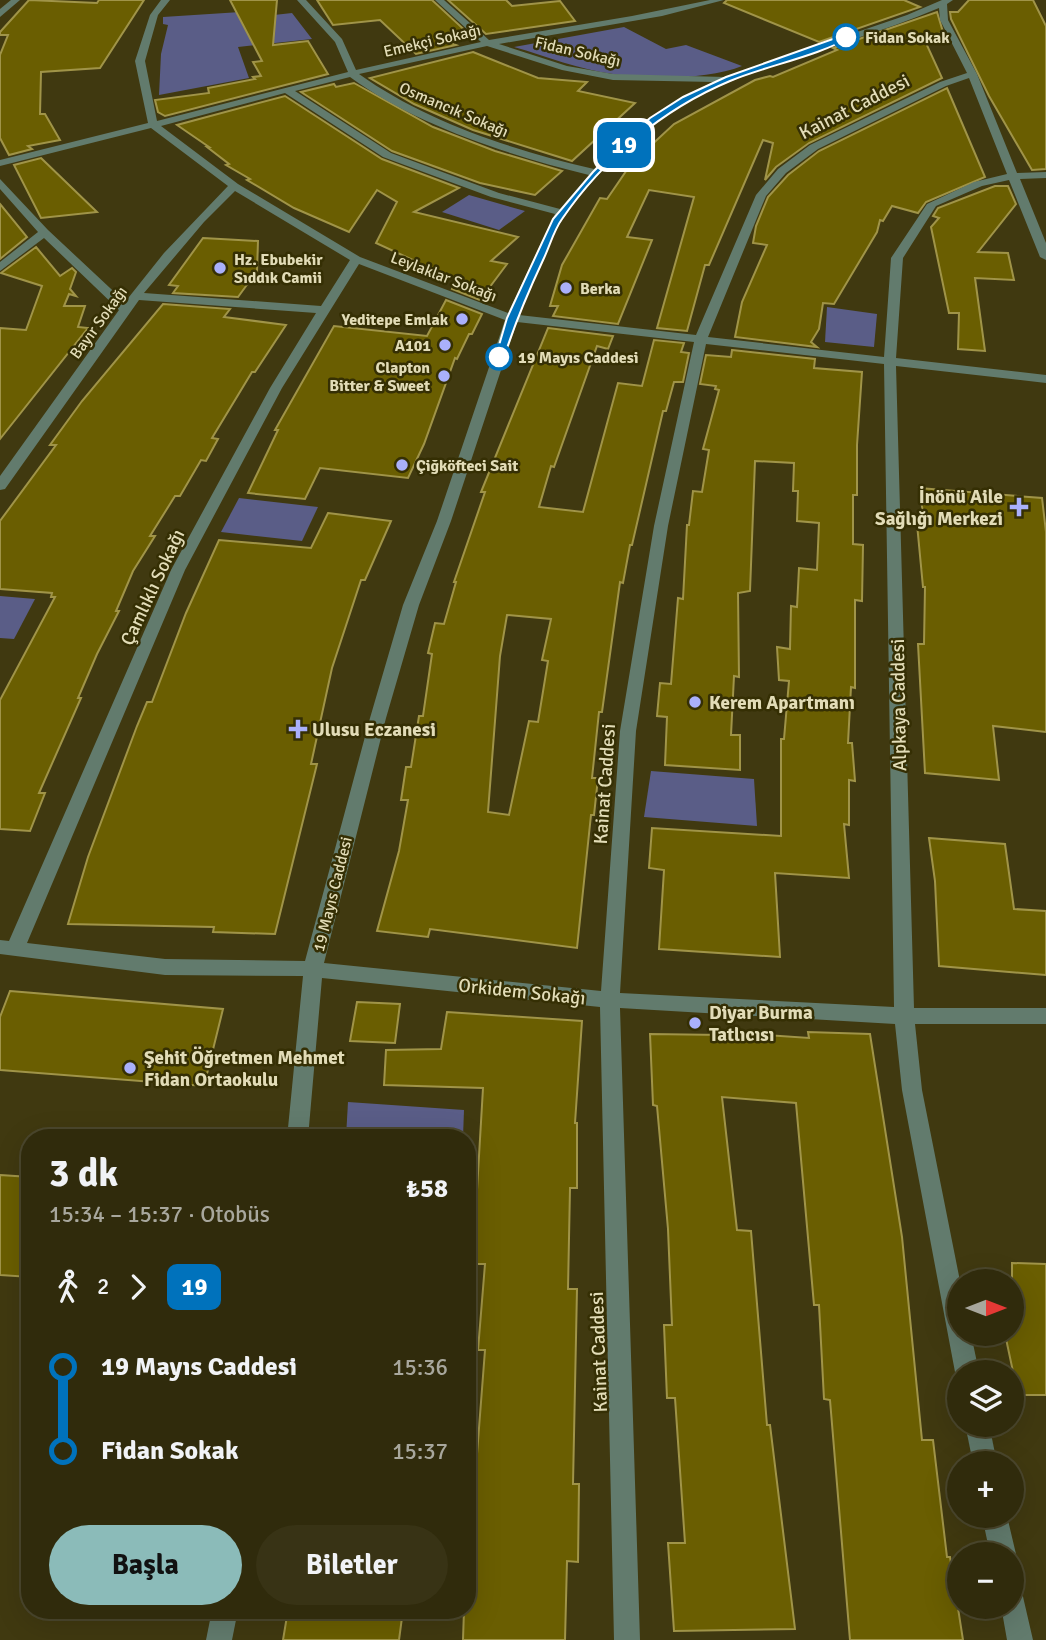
<!DOCTYPE html>
<html lang="tr">
<head>
<meta charset="utf-8">
<style>
  :root { --surface:#302b0c; --page:#383315; --text:#f1f3f6; --muted:#a8a79d; --line:#4b472d; --accent:#8bbbb9 }
  body { margin:0; font-family:Signika,sans-serif; background:var(--page); color:var(--text); height:100vh; display:flex; flex-direction:column; font-size:26px; white-space:nowrap }
  * { box-sizing:border-box; margin:0 }
  p { font-size:23px; color:var(--muted) }
  .icon { flex:none; width:38px; height:38px; fill:none; stroke:currentColor; stroke-width:2; stroke-linecap:round; stroke-linejoin:round }
  .map { position:relative; flex:1; overflow:hidden }
  .side { position:absolute; left:21px; top:1129px; width:455px; height:490px; display:flex; flex-direction:column; background:var(--surface); border-radius:28px; box-shadow:0 7px 28px #0002,0 0 0 2px var(--line) }
  .side>* { flex:none }
  .badge { padding:0 14px; border-radius:10px; font-size:24px; line-height:46px }
  .needle { width:46px; rotate:90deg }
  .tools { position:absolute; left:947px; top:1269px; display:grid; gap:14px }
  .tools a { display:grid; place-items:center; width:77px; height:77px; border-radius:50%; background:var(--surface); box-shadow:0 7px 28px #0002,0 0 0 2px var(--line); font-size:35px }
  .map>.badge { position:absolute; translate:-50% -50%; box-shadow:0 0 0 4px #fff }
  .legs { display:flex; align-items:center; gap:10px; height:77px; padding:0 28px; font-size:23px }
  .legs p { margin-inline-start:auto }
  .overview { display:flex; align-items:center; justify-content:space-between; height:119px; padding:0 28px }
  h1 { font-size:38px; font-weight:700; line-height:52px }
  .action { display:flex; gap:14px; margin-top:auto; padding:14px 28px }
  .action a { flex:1; height:80px; border-radius:42px; background:var(--accent); color:#111; font-size:28px; font-weight:700; line-height:80px; text-align:center }
  .action a+a { background:var(--page); color:var(--text) }
  ul { padding:0 28px; list-style:none }
  li { display:flex; align-items:center; gap:24px; height:84px; font-size:26px }
  li i { display:grid; place-items:center; width:10px; height:100%; margin:0 9px; background:currentColor }
  li i::after { content:''; width:18px; height:18px; margin:-9px; border:5px solid; border-radius:50%; background:var(--surface) }
  li p { margin-inline-start:auto }
  li:first-child i { background:linear-gradient(#0000 50%,currentColor 0) }
  li:last-child i { background:linear-gradient(currentColor 50%,#0000 0) }
  .map>svg:first-child { display:block }
  .green { fill:#5a5d87 }
  .building { fill:#6a5e01; stroke:#a09448; stroke-width:2; fill-rule:evenodd }
  .lines { fill:none; stroke-linecap:round; stroke-linejoin:round }
  .minor { fill:#627b6d; fill-rule:evenodd }
  .line-1 { fill:#0072bc; stroke:#fff; stroke-width:2 }
  .stop-1-dot { fill:#fff; stroke:#0072bc; stroke-width:3.5 }
  .poi-dot { fill:#aab0fb; stroke:#352f04; stroke-width:2.5 }
  .labels { text-anchor:middle; stroke-width:5; stroke-linejoin:round; paint-order:stroke }
  .far-stop-label { font-size:16px; font-weight:bold; fill:#e2dcb7; stroke:#352f04; text-anchor:start }
  .far-street-label { font-size:16px; fill:#e2dcb7; stroke:#352f04 }
  .far-poi-label { font-size:16px; font-weight:bold; fill:#e2dcb7; stroke:#352f04; text-anchor:start }
  .street-label { font-size:19px; fill:#e2dcb7; stroke:#352f04 }
  .poi-label { font-size:19px; font-weight:bold; fill:#e2dcb7; stroke:#352f04; text-anchor:start }
</style>
</head>
<body>
<div class="map">
<svg width="1046" height="1640" viewBox="0 0 1046 1640">
  <rect width="100%" height="100%" fill="#403910"/>
  <g class="green">
    <polygon points="272,10 274,15 292,13 312,39 238,47 249,78 159,95 161,54 168,25 163,24 163,17"/>
    <path d="M624 27 666 49 686 45 742 66C707 80 651 79 613 74 580 70 546 56 514 47Z"/>
    <polygon points="469,195 525,211 499,230 442,212"/>
    <polygon points="827,307 877,314 874,347 825,342"/>
    <polygon points="239,498 318,507 302,541 221,532"/>
    <polygon points="0,596 35,599 14,639 0,638"/>
    <polygon points="651,771 754,779 757,826 644,817"/>
    <polygon points="348,1102 464,1110 463,1137 346,1137"/>
  </g>
  <g class="building">
    <polygon points="29,0 97,3 99,0 144,0 100,68 41,72 40,114 45,114 60,140 28,146 32,149 9,155 0,138 0,55 8,35 0,35 0,32"/>
    <polygon points="230,0 277,0 273,45 308,41 328,74 165,116 158,112 155,100 209,93 208,88 255,79 253,77 261,76 253,62 262,61"/>
    <polygon points="317,0 432,0 471,36 443,40 456,45 416,54 380,20 333,25"/>
    <polygon points="448,0 506,0 512,6 560,1 575,21 486,34"/>
    <polygon points="727,0 904,0 920,7 819,42 724,3"/>
    <polygon points="969,0 1033,0 1046,26 1046,169 1032,170 989,96 951,19 950,12 958,12"/>
    <polygon points="937,12 943,32 925,41 942,78 809,143 776,167 765,180 773,143 763,140 709,265 705,265 687,331 657,328 694,197 649,190 627,237 652,240 618,324 553,316 558,306 550,306 562,265 600,198 607,199 631,164 674,124 755,80 770,76 773,77 837,50 833,48"/>
    <polygon points="473,52 538,78 587,82 578,91 635,103 572,161 473,130 414,104 370,78"/>
    <polygon points="354,83 433,127 495,151 562,171 535,195 480,183 392,151 301,92 334,84 336,87"/>
    <polygon points="947,88 985,177 926,202 918,213 892,206 883,221 880,220 877,232 834,304 823,303 819,329 811,342 817,347 735,337 742,302 767,245 753,243 756,226 768,197 788,175 819,151"/>
    <polygon points="285,96 382,159 459,188 414,212 518,237 491,261 507,264 480,300 452,289 457,278 432,274 411,265 413,260 376,243 397,202 377,190 349,232 294,208 247,180 250,179 226,165 229,164 207,147 209,147 177,125"/>
    <polygon points="41,158 97,212 41,218 14,165"/>
    <polygon points="995,186 1008,186 1016,204 978,252 1008,253 1014,280 975,278 985,351 958,349 959,313 949,313 931,227 939,218 933,216 938,208"/>
    <polygon points="0,204 27,237 0,259"/>
    <polygon points="203,238 258,241 257,271 238,297 173,293 178,286 169,285"/>
    <polygon points="36,247 60,276 72,268 76,272 70,289 76,296 69,294 64,306 85,306 78,327 88,328 0,439 0,328 26,330 42,286 1,273"/>
    <polygon points="446,300 482,314 472,334 469,334 457,359 455,358 424,444 408,478 320,468 305,499 248,493 278,430 275,430 334,326 427,336"/>
    <polygon points="163,304 230,309 224,317 286,325 255,372 252,372 212,438 218,439 206,461 201,460 180,496 175,496 150,536 155,536 133,571 116,611 119,611 97,654 78,698 81,698 39,793 45,793 30,831 0,829 0,700 55,597 51,597 52,593 0,589 0,521 56,445 50,445 82,401"/>
    <path d="M548 328 613 336 608 349 597 346 554 467 551 466 539 507 583 512 618 383 642 386 654 340 684 343 681 352 689 353 683 382H674L666 411H663L632 545H630L623 583 620 582 602 712H599L592 778H598L594 815H591L577 948 430 929 428 937 377 931 399 851 408 800H401L406 767H411L419 716H423L432 654 428 653 435 623 444 624 456 582H454L485 492H481ZM507 615 551 619 542 660 548 661 538 722 529 721 509 815 488 812 500 656Z"/>
    <polygon points="732,350 815,359 814,368 862,372 857,445 857,495 853,495 853,544 863,545 862,601 855,600 855,688 851,687 848,743 852,743 855,781 849,780 849,825 844,824 849,878 775,873 780,957 659,949 664,870 649,868 652,828 781,836 781,739 784,739 789,681 779,680 777,647 790,649 791,606 797,607 799,568 817,570 819,523 797,521 798,491 793,491 794,463 755,461 750,591 738,593 739,677 734,676 731,735 740,735 740,770 665,765 667,717 657,716 660,683 671,684 678,598 683,599 687,525 689,525 693,491 702,492 709,450 703,449 719,390 715,389 716,386 700,384 706,355 731,357"/>
    <polygon points="919,488 1042,498 1046,532 1046,732 993,726 999,780 925,773 918,644 924,644 925,587 923,587 917,524 925,525"/>
    <polygon points="328,513 391,521 365,580 361,580 332,668 311,764 317,764 275,934 213,932 214,927 68,924 88,857 137,726 147,702 152,702 186,613 219,540 311,548"/>
    <polygon points="929,838 1005,844 1014,909 1046,911 1046,975 939,966 935,881"/>
    <polygon points="10,991 223,1009 204,1086 0,1070 0,1017"/>
    <polygon points="357,1002 400,1004 395,1043 350,1041"/>
    <polygon points="447,1012 582,1021 575,1123 577,1123 577,1188 570,1188 568,1289 577,1289 573,1484 579,1484 578,1562 567,1561 565,1640 463,1640 464,1610 467,1610 469,1480 475,1480 485,1350 478,1350 485,1264 469,1264 474,1207 476,1207 483,1088 384,1085 386,1050 441,1049"/>
    <polygon points="722,1032 809,1038 808,1032 870,1034 902,1237 922,1440 933,1440 947,1557 950,1557 963,1640 850,1640 830,1400 824,1399 819,1305 814,1305 796,1103 722,1097 737,1230 751,1231 767,1425 770,1425 795,1629 674,1631 668,1543 685,1543 675,1398 667,1398 664,1325 672,1325 668,1229 657,1106 653,1105 650,1034 722,1035"/>
    <polygon points="0,1175 30,1177 30,1277 0,1275"/>
    <polygon points="1012,1263 1046,1264 1046,1395 1018,1395 1005,1334 1012,1334"/>
    <polygon points="288,1610 403,1610 399,1640 283,1640"/>
  </g>
  <g class="lines">
    <g class="minor">
      <polygon points="11,0 20,0 0,17 0,9"/>
      <path d="M161 0H170L158 15 145 61 157 121 348 72 335 42 297 0H306L342 39 356 70 481 42 435 0H444L489 40 632 16 710 0H724L662 16 499 44 567 66 613 74 725 77 907 15 942 0H953L947 4 948 20 977 74 1017 173 1046 172V178L1020 179 1046 243V260L1040 257 1009 180 982 186 936 206 903 258 896 358 1046 375V383L896 366 914 1008H1046V1024H915L922 1090 960 1281 959 1334H971L979 1372H959V1380L955 1372 902 1090 895 1024 620 1008 640 1640H614L600 1007 322 978 308 1138H287L303 976 165 975 0 954V940L9 941 171 570 270 388 316 313 139 300 5 489 0 490V476L119 310 44 238 0 271V262L38 232 0 189V179L48 230 125 302 164 253 228 186 151 128 0 166V160L148 123 135 61 150 15ZM939 8 940 20 967 73 940 82 810 145 778 169 756 195 696 335 519 315C532 288 547 242 563 219 592 176 645 124 691 100 769 59 858 43 939 8ZM487 46 562 70 613 80 714 82C665 105 633 132 594 169 515 151 426 122 359 74ZM350 77C415 125 511 156 589 175L560 209 499 193 391 153 295 91ZM969 78 1007 174 974 182 927 204 891 258 884 357 708 337 766 196 786 173 818 149 946 86ZM285 93 383 157 491 197 555 214 508 313 360 257 238 184 161 126ZM235 191 350 260 321 306 144 293 204 222ZM359 264 505 320 437 521 403 605 370 718 305 961 165 959 27 943 185 570 282 388ZM517 322 694 342 654 526 620 731 601 991 324 963 386 718 419 605 451 521ZM706 344 884 364 894 1007 620 993 636 731 668 526Z"/>
      <polygon points="965,1424 989,1424 997,1463 973,1463"/>
      <polygon points="982,1516 1007,1516 1016,1554 1012,1563 1012,1554 990,1554"/>
      <polygon points="1012,1584 1021,1588 1033,1640 1007,1640 1001,1606 1012,1606"/>
      <polygon points="212,1610 238,1610 232,1640 206,1640"/>
    </g>
  </g>
  <path class="line-1" d="M844 35 850 37C819 56 765 66 730 81 663 109 603 159 562 219 554 230 550 245 544 258 529 290 515 323 504 357L495 359 507 318 553 219 593 172 624 141 650 118 683 97 726 77Z"/>
  <g class="stop-1-dot">
    <circle cx="846" cy="37" r="12"/>
    <circle cx="499" cy="357" r="12"/>
  </g>
  <g class="poi-dot">
    <circle cx="220" cy="268" r="7"/>
    <circle cx="566" cy="288" r="7"/>
    <circle cx="462" cy="319" r="7"/>
    <circle cx="445" cy="345" r="7"/>
    <circle cx="444" cy="376" r="7"/>
    <circle cx="402" cy="465" r="7"/>
    <path d="M1015.5 496.5h7v7h7v7h-7v7h-7v-7h-7v-7h7z"/>
    <circle cx="695" cy="702" r="7"/>
    <path d="M294.5 718.5h7v7h7v7h-7v7h-7v-7h-7v-7h7z"/>
    <circle cx="695" cy="1023" r="7"/>
    <circle cx="130" cy="1068" r="7"/>
  </g>
  <g class="labels">
    <g class="far-stop-label">
      <text x="865" y="43">Fidan Sokak</text>
      <text x="518" y="363">19 Mayıs Caddesi</text>
    </g>
    <g class="far-street-label">
      <text transform="translate(432 40) rotate(-13)" y="6">Emekçi Sokağı</text>
      <text transform="translate(578 51) rotate(13)" y="6">Fidan Sokağı</text>
      <text transform="translate(454 109) rotate(23)" y="6">Osmancık Sokağı</text>
      <text transform="translate(444 276) rotate(21)" y="6">Leylaklar Sokağı</text>
      <text transform="translate(98 322) rotate(-54)" y="6">Bayır Sokağı</text>
      <text transform="translate(332 894) rotate(-76)" y="6">19 Mayıs Caddesi</text>
    </g>
    <g class="far-poi-label">
      <text x="234" y="265">Hz. Ebubekir<tspan x="234" dy="18">Sıddık Camii</tspan></text>
      <text x="580" y="294">Berka</text>
      <text x="448" y="325" text-anchor="end">Yeditepe Emlak</text>
      <text x="431" y="351" text-anchor="end">A101</text>
      <text x="430" y="373" text-anchor="end">Clapton<tspan x="430" dy="18">Bitter &amp; Sweet</tspan></text>
      <text x="416" y="471">Çiğköfteci Sait</text>
    </g>
    <g class="street-label">
      <text transform="translate(854 106) rotate(-27)" y="7">Kainat Caddesi</text>
      <text transform="translate(152 587) rotate(-65)" y="7">Çamlıklı Sokağı</text>
      <text transform="translate(898 705) rotate(-91)" y="7">Alpkaya Caddesi</text>
      <text transform="translate(604 784) rotate(-86)" y="7">Kainat Caddesi</text>
      <text transform="translate(522 991) rotate(6)" y="7">Orkidem Sokağı</text>
      <text transform="translate(598 1352) rotate(-92)" y="7">Kainat Caddesi</text>
    </g>
    <g class="poi-label">
      <text x="1003" y="503" text-anchor="end">İnönü Aile<tspan x="1003" dy="22">Sağlığı Merkezi</tspan></text>
      <text x="709" y="709">Kerem Apartmanı</text>
      <text x="312" y="736">Ulusu Eczanesi</text>
      <text x="709" y="1019">Diyar Burma<tspan x="709" dy="22">Tatlıcısı</tspan></text>
      <text x="144" y="1064">Şehit Öğretmen Mehmet<tspan x="144" dy="22">Fidan Ortaokulu</tspan></text>
    </g>
  </g>
</svg>
<div class="tools">
<a><svg class="needle" viewBox="-14 -14 28 28"><path d="M0-13l5 13h-10z" fill="#e53935"/><path d="M0 13l5-13h-10z" fill="#a8a79d"/></svg></a>
<a><svg class="icon" aria-label="layers" viewBox="0 0 24 24"><path d="M12 4l9 5-9 5-9-5zM3 14l9 5 9-5"/></svg></a>
<a>+</a>
<a>−</a>
</div>
<b class="badge" style="left:624px;top:145px;background:#0072bc;color:#fff">19</b>
<section class="side">
<div class="overview"><div><h1>3 dk</h1><p>15:34 – 15:37 · Otobüs</p></div><b>₺58</b></div>
<div class="legs"><svg class="icon" aria-label="walk" viewBox="0 0 24 24"><circle cx="13" cy="4" r="2"/><path d="M13 8l-2 6 4 7M11 14l-3 7M7 12l3-4h3l4 4"/></svg>2<svg class="icon" aria-label="forward" viewBox="0 0 24 24"><path d="M9 5l7 7-7 7"/></svg><b class="badge" style="background:#0072bc;color:#fff">19</b></div>
<ul>
<li><i style="color:#0072bc"></i><b>19 Mayıs Caddesi</b><p>15:36</p></li>
<li><i style="color:#0072bc"></i><b>Fidan Sokak</b><p>15:37</p></li>
</ul>
<div class="action"><a>Başla</a><a>Biletler</a></div>
</section>
</div>
</body>
</html>
